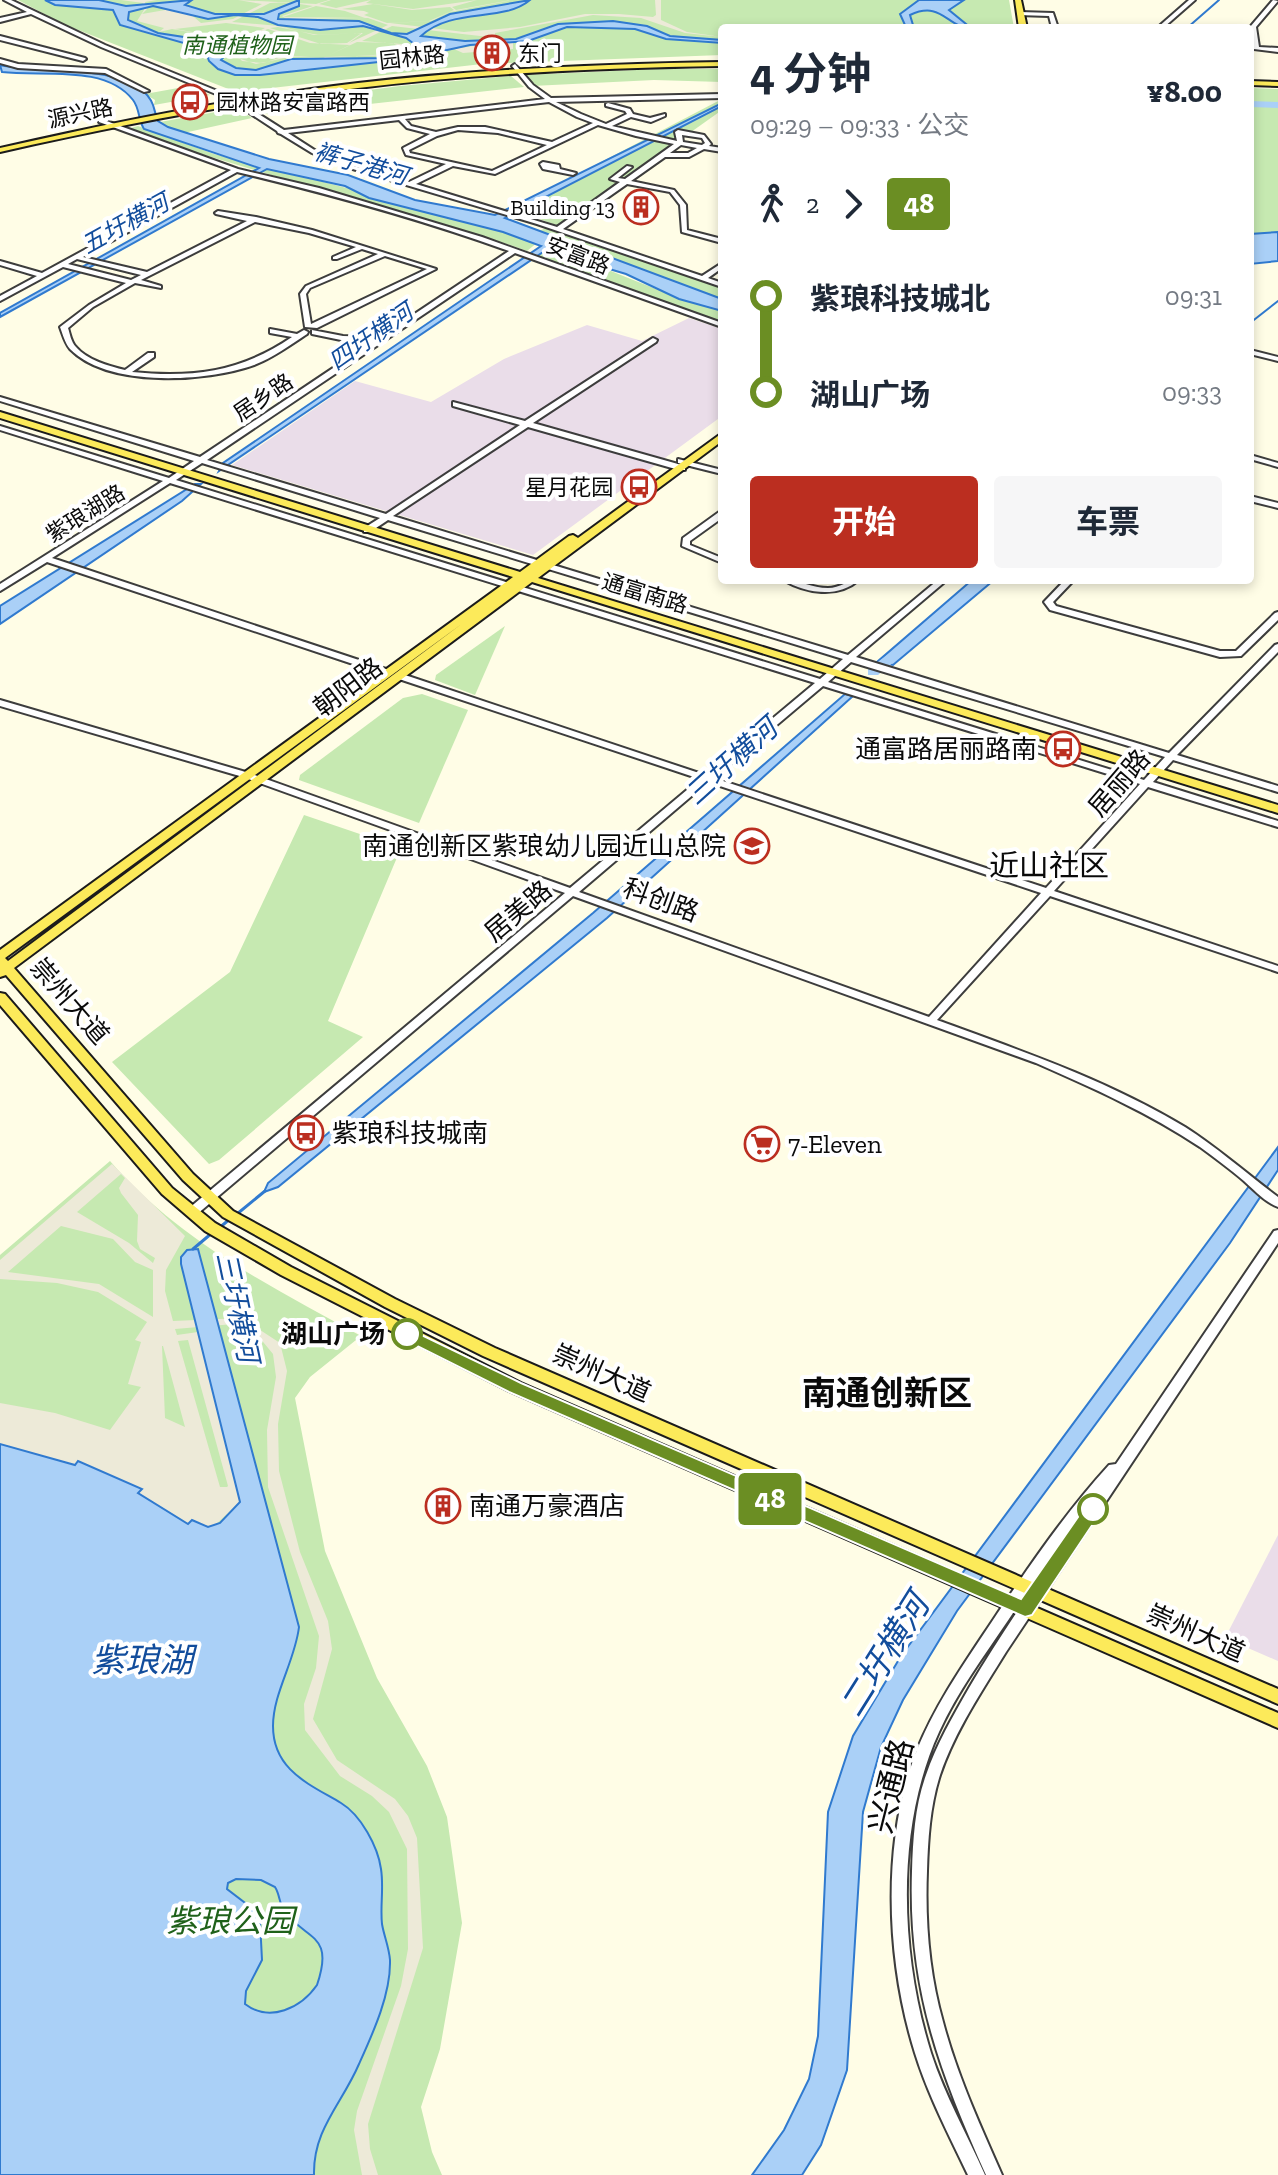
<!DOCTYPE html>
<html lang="zh">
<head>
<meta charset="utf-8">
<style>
  :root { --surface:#fff; --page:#f6f6f7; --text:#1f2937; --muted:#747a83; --accent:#bb2e20 }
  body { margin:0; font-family:"Zilla Slab","Noto Sans SC",serif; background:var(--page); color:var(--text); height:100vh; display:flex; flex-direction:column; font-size:30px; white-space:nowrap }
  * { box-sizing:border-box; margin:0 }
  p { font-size:26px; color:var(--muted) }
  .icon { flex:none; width:44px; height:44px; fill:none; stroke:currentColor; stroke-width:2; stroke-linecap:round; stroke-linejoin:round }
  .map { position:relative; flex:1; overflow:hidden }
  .panel { position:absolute; left:718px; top:24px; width:536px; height:560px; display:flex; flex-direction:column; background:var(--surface); border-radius:8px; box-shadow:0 4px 12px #0003 }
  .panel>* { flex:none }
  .badge { padding:0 16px; border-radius:6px; font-size:28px; line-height:52px }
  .map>.badge { position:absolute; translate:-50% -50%; box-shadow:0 0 0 4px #fff }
  .legs { display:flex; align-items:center; gap:12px; height:88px; padding:0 32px; font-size:26px }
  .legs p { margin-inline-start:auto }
  .headline { display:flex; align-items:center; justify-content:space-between; height:136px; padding:0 32px }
  h1 { font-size:44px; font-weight:700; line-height:60px }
  .action { display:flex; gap:16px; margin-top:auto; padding:16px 32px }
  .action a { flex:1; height:92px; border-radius:8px; background:var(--accent); color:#fff; font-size:32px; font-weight:700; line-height:92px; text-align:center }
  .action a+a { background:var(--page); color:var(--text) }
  ul { padding:0 32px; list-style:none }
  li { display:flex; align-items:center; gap:28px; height:96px; font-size:30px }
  li i { display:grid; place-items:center; width:12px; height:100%; margin:0 10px; background:currentColor }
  li i::after { content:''; width:20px; height:20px; margin:-10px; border:6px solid; border-radius:50%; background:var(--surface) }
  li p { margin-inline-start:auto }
  li:first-child i { background:linear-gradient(#0000 50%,currentColor 0) }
  li:last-child i { background:linear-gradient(currentColor 50%,#0000 0) }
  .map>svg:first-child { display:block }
  .industrial { fill:#eadde9 }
  .green { fill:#c6e9b1 }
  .plaza { fill:#edead8; fill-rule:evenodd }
  .water { fill:#aad0f7; stroke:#307acf; stroke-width:2; fill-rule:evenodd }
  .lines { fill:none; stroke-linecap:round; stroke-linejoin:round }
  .stream-far1 { stroke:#307acf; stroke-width:2 }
  .stream { stroke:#307acf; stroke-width:3 }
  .river { fill:#aad0f7; fill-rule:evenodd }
  .minor-casing { stroke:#3d3d3d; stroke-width:4 }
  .major-casing { stroke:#1b1b1b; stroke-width:4 }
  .minor { fill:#fff; fill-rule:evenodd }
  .major { fill:#fcea5a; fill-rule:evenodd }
  .line-1 { fill:#6b8e23; stroke:#fff; stroke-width:2 }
  .stop-1-dot { fill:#fff; stroke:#6b8e23; stroke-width:4 }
  .labels { text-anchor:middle; stroke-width:8; stroke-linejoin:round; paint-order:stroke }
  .far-park-label { font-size:22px; font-style:italic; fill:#1f611a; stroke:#fff }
  .far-poi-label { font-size:22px; fill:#0a0a0a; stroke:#fff; text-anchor:start }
  .far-street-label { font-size:22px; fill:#0a0a0a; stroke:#fff }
  .far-water-label { font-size:24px; font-style:italic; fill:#124d9c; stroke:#fff }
  .street-label { font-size:26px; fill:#0a0a0a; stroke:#fff }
  .poi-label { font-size:26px; fill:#0a0a0a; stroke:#fff; text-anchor:start }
  .stop-label { font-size:26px; font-weight:bold; fill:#0a0a0a; stroke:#fff; text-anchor:end }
  .water-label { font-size:28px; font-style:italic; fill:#124d9c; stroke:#fff }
  .quarter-label { font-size:30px; fill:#0a0a0a; stroke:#fff }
  .near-street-label { font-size:32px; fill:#0a0a0a; stroke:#fff }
  .near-park-label { font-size:32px; font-style:italic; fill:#1f611a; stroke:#fff }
  .district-label { font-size:34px; font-weight:bold; fill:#0a0a0a; stroke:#fff }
  .near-water-label { font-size:34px; font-style:italic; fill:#124d9c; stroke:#fff }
</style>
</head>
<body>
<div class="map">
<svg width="1278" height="2175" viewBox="0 0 1278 2175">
  <rect width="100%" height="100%" fill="#fffde6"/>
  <g class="industrial">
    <polygon points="689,318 722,329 722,416 533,555 232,465 355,381 431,402 504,359 587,325 642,341"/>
    <polygon points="1278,1535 1278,1661 1225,1638"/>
  </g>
  <g class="green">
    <polygon points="18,0 1009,0 1014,28 722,28 722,55 482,64 236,92 63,24"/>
    <polygon points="658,69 722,69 722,82 654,80 532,86 525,75"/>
    <polygon points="511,76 524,87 270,115 246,106 400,86"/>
    <polygon points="189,86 210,95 154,105 155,100 145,94"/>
    <polygon points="1250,88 1278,89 1278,240 1250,239"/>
    <polygon points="722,99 722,110 559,226 511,209"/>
    <polygon points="238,108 252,118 179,134 163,128 160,122"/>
    <path d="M138 126 214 154 487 224 538 242 527 251C485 235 441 226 398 213 307 185 215 159 124 130Z"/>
    <polygon points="548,227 722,286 722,303 537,232"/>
    <path d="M547 246C606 267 662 295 722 311V322L534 255Z"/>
    <polygon points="505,626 475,695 435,680 436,675"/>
    <polygon points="422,694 468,710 419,823 299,780 300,775 403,698"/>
    <polygon points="304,815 401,848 328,1021 363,1037 219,1160 209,1164 112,1062 230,972"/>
    <path d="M110 1161C179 1241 270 1286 361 1336L310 1377 295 1398 325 1551 377 1678 427 1766 447 1817 462 1923 440 2049 421 2107 432 2152 442 2175H0V1255Z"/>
  </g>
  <g class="plaza">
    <path d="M121 0H157L145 2 147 9 142 14 171 9 188 12 201 23 233 19 262 4 238 0 316 4 329 0H331L319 4 336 8 371 0 366 3 413 9 477 0 452 7 456 10 512 0 450 12 431 21 390 23 464 32 520 27 585 14H619L653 17 656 15 655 0H661V20L687 32 722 37 685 33 641 18 593 15 495 33 497 43 513 42V49L463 53 454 49 492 43 489 37 392 26 362 41 401 44 409 49 405 53 325 58 294 56 256 64 235 57 246 46 242 41 172 29 159 32 164 28 137 21 144 10 143 3ZM287 2 313 6 282 16 286 19 368 18 388 25 349 43 363 33 314 35 279 26 232 22 270 3ZM373 4 412 10 450 7 454 10 429 21 387 23 364 15 369 13 364 11 342 9ZM316 6 345 11 365 18 283 17ZM226 23 265 28 251 35 260 42 251 51 255 55H288L263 63 242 61 237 55 247 47 244 41 175 29ZM278 27 318 35 362 33 347 43 321 44 270 28ZM268 29 310 43 350 45 323 58 257 55 253 50 261 43 252 35ZM357 42 392 43 407 49 392 55 325 57Z"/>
    <path d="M112 1164 185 1236 166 1270 165 1291 173 1321 242 1318 280 1343 287 1371 278 1424 279 1471 300 1552 328 1621 332 1649 313 1719 337 1760 395 1799 408 1816 417 1838 423 1948 368 2124 370 2149 378 2175H362L354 2130 357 2111 401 1986 408 1949 407 1849 389 1812 372 1796 340 1776 305 1730 304 1704 316 1668 319 1636 268 1487 267 1430 276 1377 273 1354 259 1337 234 1324 175 1329 177 1335 198 1332 240 1502 214 1526H203L192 1521 189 1524 138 1493 141 1489 79 1461 75 1465 0 1444V1403L55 1413 110 1430 141 1387 128 1384 141 1342 135 1340 147 1322 98 1292 57 1283 0 1279V1260ZM121 1174 125 1178 119 1188 121 1193 138 1215 137 1241 140 1249 155 1258 153 1263 129 1243 77 1212ZM61 1226 113 1239 135 1262 153 1270V1317L99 1284 8 1272ZM188 1340 228 1486 227 1487H220L178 1341ZM162 1346H163L185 1427 165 1418Z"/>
  </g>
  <g class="water">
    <path d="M45 0H99L126 6 192 0 185 5 215 14H264L299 0V6L279 14 278 19 359 21 391 33 407 34 450 14 530 0C503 23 452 7 421 36L465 41 516 39 558 24 613 21 647 26 670 36 722 40V43L666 39 635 29 567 27 528 41 470 45 406 59 260 75H235L218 69 209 61 205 49 120 25 113 10 55 5ZM153 6 208 19 235 15 258 17 278 25 320 30 363 26 406 38 421 49 391 58 291 59 256 70 236 68 221 60 231 48 229 44 158 33 128 20 129 12Z"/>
    <path d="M919 0H964L949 10 971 28C947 28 942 0 910 15L913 25 889 28 905 25 900 14Z"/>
    <path d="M0 65C35 74 137 61 153 105 154 108 156 116 158 121L168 127 269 159 348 175 415 200 495 215 722 103V106L505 218 722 299V311L679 299 626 274 546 250 219 471 223 463 541 246 503 232 369 198 345 186 267 169 0 317V313L259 168 144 129C138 120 140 109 133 100 105 64 42 77 2 72Z"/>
    <polygon points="1278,232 1278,261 1250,264 1250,234"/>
    <polygon points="195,484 201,484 182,501 0,624 0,606"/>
    <polygon points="972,580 994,580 893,665 877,662"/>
    <polygon points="845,694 853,696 607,918 278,1187 264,1192 268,1183 593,913"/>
    <polygon points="1278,1147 1278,1170 1230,1243 957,1611 903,1700 881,1747 863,1812 847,2070 821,2145 802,2175 752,2175 784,2130 809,2079 818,2036 828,1812 853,1736 901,1656"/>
    <path d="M198 1249 299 1627C295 1661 273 1693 273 1726 273 1770 309 1784 341 1803 361 1815 378 1847 381 1869 384 1888 380 1906 382 1924 384 1936 389 1947 390 1960 391 1994 373 2033 359 2064 342 2104 313 2129 314 2175H0V1444L75 1465 78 1461 142 1489 138 1493 188 1524 192 1520 208 1527 220 1523 240 1502 181 1264V1257L187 1250ZM236 1879 261 1880 275 1887C280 1895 279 1903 284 1910 305 1941 335 1932 317 1985 301 2008 270 2023 245 2004L246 1991 262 1960 260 1921 253 1909 227 1889 228 1883Z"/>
  </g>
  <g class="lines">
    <g class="stream-far1">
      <polyline points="1187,28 1219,0"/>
      <polyline points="1250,323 1278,301"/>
    </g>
    <g class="stream">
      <polyline points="237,1214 265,1191"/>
      <polyline points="218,1229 231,1218"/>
      <polyline points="193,1249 212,1233"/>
    </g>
    <g class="river">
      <polygon points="1250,101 1278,102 1278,108 1250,107"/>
      <polygon points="901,645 906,646 906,652 878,675 868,675 868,669"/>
    </g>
    <g class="minor-casing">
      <g id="minor">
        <path d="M4 0H11L105 45 232 97 284 130 545 99 529 87 512 66 515 64 533 85 551 98 722 94V98L556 102 581 114 606 124 627 114 625 111 606 106V104L608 103 630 109 633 114 650 118 665 114V116L651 122 631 117 612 126 677 141 675 132 678 130 704 135 711 144 709 146 722 148V152L704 149 689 157H665L631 181 674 190 686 205 687 230 722 239V243L682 232 680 205 670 192 627 184 563 229 702 276 722 263V268L708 278 722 283V287L537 224 346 167 312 153 281 134 278 133 277 131 228 99 101 47 31 14 0 22V18L27 12ZM549 102 577 117 593 123 552 142 485 127H458L436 132 411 126 405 119ZM399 120 407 128 430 134 403 148 406 155 446 164 409 182 350 165 316 151 288 133ZM598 125 636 136 674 144 625 179 618 178 632 167 627 166 610 179 620 182 557 227 416 184 453 166 495 174ZM458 130 498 133 547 145 492 171 410 153 409 150 437 136ZM682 135 702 138 705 143 702 145 683 142ZM681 145 697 148 688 153H670Z"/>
        <polygon points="1189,0 1195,0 1163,28 1157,28"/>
        <polygon points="1273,0 1278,1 1256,27 1259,47 1278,48 1278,52 1254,49 1250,27"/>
        <polygon points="1020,12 1053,13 1058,28 1052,28 1049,16 1018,15"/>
        <polygon points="0,36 85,58 86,59 83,61 0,40"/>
        <polygon points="0,59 18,64 106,69 149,91 144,92 105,73 18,68 0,63"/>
        <path d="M101 119 238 169 319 188 482 237 722 323V327L515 253 207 460 386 514 520 425 453 406V402L525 421 653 338 657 340 656 342 533 423 685 466V470H679L528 427 393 516 848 655 938 580H947L856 657 1169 753 1275 645 1278 644V652L1177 755 1278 786V792L1173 760 1153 782 1278 821V827L1148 787 1054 891 1278 966V972L1050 896 937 1020C1022 1051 1107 1080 1185 1127 1218 1148 1247 1174 1278 1197V1207C1265 1202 1254 1190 1244 1181 1230 1169 1215 1158 1200 1147 1149 1113 1093 1088 1036 1063L573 896 196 1215H188L186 1212 188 1209 565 893 243 777 0 706V700L249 773 570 888 700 779 399 679V675H405L705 775 815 683 170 483 52 558 389 670V674H383L47 562 0 591V584L163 481 0 430V426L169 478 194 461 0 401V397L200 457 357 352 341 340 312 334V330L343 336 380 337 509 251C420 219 329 194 237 172L83 257 147 272 247 221 216 214 215 213 218 211 256 217 312 230 436 269 317 328 305 327 300 294 306 286 378 254 362 249 337 259H333V257L356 247 309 233 255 222 141 280 161 286V288L135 283 93 307 68 328C70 334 71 342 76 347 87 360 109 366 125 370L148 353H154V357L132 372C193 378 241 372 292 337L270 333V329L297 334 304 330 308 332 307 334C290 345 273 358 254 365 207 382 108 388 70 349 65 343 63 335 60 327L89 305 126 283 63 267 0 301V296L37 276 0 265V261L42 273 231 170 99 122V120ZM385 256 427 269 311 324 306 294 310 288ZM77 259 141 275 131 280 68 264ZM350 340 374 341 362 349ZM202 463 380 518 364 528V532H370L388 520 843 659 820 679 176 480ZM851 662 1165 757 1144 780 828 682ZM823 686 1140 784 1046 888 714 778ZM708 782 1041 893 929 1017 579 892Z"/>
        <polygon points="543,162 559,165 560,169 576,173 573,175 543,169 540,164"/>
        <polygon points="1250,350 1278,357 1278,361 1250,354"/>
        <polygon points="1250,455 1278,463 1278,467 1250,459"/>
        <polygon points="678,459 722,470 722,474 678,463"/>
        <polygon points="1250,496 1278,503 1278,508 1250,501"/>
        <polygon points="719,512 722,512 722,518 690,541 690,545 722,558 722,563 682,546 683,538"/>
        <path d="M783 580C800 580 812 588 828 588 840 588 848 580 859 580 837 599 806 593 783 580Z"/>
        <polygon points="1065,580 1074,580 1053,602 1056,606 1220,651 1236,651 1275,613 1278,612 1278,620 1241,656 1220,657 1050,610 1044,602"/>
        <path d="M1278 1230V1243L1006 1652C982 1691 955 1731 940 1775 930 1806 928 1839 927 1871 925 1922 929 1973 943 2022 957 2075 980 2125 1002 2175H986C939 2070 908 1988 912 1871 913 1839 915 1805 926 1775 936 1745 953 1716 969 1688 1006 1625 1049 1565 1089 1505 1060 1541 1035 1580 1009 1619 984 1656 957 1692 939 1732 895 1828 900 1954 931 2053 945 2096 967 2134 985 2175H968C949 2135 928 2095 915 2053 886 1960 881 1841 917 1750 937 1701 968 1658 997 1614 1032 1562 1067 1511 1109 1465L1116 1464 1274 1231Z"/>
      </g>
    </g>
    <g class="major-casing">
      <g id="major">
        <polygon points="1015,0 1021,0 1027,28 1019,28"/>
        <path d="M722 62V66C600 68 479 73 358 88 238 102 119 125 0 152V148C119 121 238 97 358 83 479 69 600 64 722 62Z"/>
        <polygon points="1250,81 1278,82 1278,86 1250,85"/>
        <path d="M0 412 520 572 569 536 573 535 578 538 722 433V441L538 578 1278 805V813L532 582 14 968 193 1174 233 1211 395 1299 495 1348 1278 1689V1704L483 1356 385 1307 223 1217 183 1180 6 975 0 977V950L513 577 0 418ZM463 623 8 961 5 958Z"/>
        <polygon points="0,993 5,994 172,1188 215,1223 291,1267 521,1383 1278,1713 1278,1728 509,1391 281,1275 205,1231 162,1194 0,1005"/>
      </g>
    </g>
    <use href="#minor" class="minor"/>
    <use href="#major" class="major"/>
  </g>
  <polygon class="line-1" points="407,1328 521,1383 1021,1599 1087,1504 1100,1504 1103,1509 1032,1615 1025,1617 509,1392 401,1338 401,1330"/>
  <defs>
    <g id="building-ring" transform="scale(1.8)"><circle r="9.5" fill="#fff" stroke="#bb2e20" stroke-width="1.5"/><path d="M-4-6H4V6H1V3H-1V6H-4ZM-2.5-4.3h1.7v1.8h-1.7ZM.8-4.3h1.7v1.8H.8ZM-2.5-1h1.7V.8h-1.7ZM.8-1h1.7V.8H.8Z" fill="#bb2e20"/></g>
    <g id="bus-ring" transform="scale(1.8)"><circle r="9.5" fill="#fff" stroke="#bb2e20" stroke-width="1.5"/><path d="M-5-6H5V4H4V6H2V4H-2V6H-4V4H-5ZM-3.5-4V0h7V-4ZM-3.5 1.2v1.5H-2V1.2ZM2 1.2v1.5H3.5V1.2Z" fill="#bb2e20"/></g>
    <g id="school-ring" transform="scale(1.8)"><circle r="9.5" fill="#fff" stroke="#bb2e20" stroke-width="1.5"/><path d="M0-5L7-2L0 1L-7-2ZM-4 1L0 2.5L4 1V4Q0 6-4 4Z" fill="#bb2e20"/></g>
    <g id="supermarket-ring" transform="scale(1.8)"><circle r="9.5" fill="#fff" stroke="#bb2e20" stroke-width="1.5"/><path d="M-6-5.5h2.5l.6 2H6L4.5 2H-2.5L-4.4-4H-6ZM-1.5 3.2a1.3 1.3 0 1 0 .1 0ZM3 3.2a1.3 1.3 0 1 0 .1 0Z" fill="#bb2e20"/></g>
  </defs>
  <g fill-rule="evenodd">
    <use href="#building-ring" x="492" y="53"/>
    <use href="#bus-ring" x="190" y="102"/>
    <use href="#building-ring" x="641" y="207"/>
    <use href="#bus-ring" x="639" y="487"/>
    <use href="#bus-ring" x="1063" y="749"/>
    <use href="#school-ring" x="752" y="846"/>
    <use href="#bus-ring" x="306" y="1133"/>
    <use href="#supermarket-ring" x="762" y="1144"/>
    <use href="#building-ring" x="443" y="1506"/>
  </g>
  <g class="stop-1-dot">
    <circle cx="407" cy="1334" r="14"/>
    <circle cx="1093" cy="1509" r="14"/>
  </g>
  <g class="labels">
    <g class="far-park-label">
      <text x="237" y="53">南通植物园</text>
    </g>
    <g class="far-poi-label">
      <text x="518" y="61">东门</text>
      <text x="216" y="110">园林路安富路西</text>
      <text x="615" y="215" text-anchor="end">Building 13</text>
      <text x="613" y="495" text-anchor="end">星月花园</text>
    </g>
    <g class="far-street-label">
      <text transform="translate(412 57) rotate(-6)" y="8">园林路</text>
      <text transform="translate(80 113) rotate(-12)" y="8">源兴路</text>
      <text transform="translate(578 255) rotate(21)" y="8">安富路</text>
      <text transform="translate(263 397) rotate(-34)" y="8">居乡路</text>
      <text transform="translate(85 513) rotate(-32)" y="8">紫琅湖路</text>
      <text transform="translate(645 593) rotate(17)" y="8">通富南路</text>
    </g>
    <g class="far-water-label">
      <text transform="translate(361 164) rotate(16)" y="8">裤子港河</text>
      <text transform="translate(125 224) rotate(-29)" y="8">五圩横河</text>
      <text transform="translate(371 337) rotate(-35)" y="8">四圩横河</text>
    </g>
    <g class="street-label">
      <text transform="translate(348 687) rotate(-37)" y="9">朝阳路</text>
      <text transform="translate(1119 783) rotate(-49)" y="9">居丽路</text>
      <text transform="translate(661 900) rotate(20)" y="9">科创路</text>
      <text transform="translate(518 911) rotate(-40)" y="9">居美路</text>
      <text transform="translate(70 1001) rotate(49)" y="9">崇州大道</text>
      <text transform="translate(602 1373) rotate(24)" y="9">崇州大道</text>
      <text transform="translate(1196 1633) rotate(24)" y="9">崇州大道</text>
    </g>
    <g class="poi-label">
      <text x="1037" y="758" text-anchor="end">通富路居丽路南</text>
      <text x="726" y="855" text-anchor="end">南通创新区紫琅幼儿园近山总院</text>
      <text x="332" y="1142">紫琅科技城南</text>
      <text x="788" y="1153">7-Eleven</text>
      <text x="469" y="1515">南通万豪酒店</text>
    </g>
    <g class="stop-label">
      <text x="385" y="1343">湖山广场</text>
    </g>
    <g class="water-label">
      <text transform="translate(731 761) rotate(-42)" y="10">三圩横河</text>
      <text transform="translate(238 1307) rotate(78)" y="10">三圩横河</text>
    </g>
    <g class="quarter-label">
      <text x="1049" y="876">近山社区</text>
    </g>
    <g class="near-street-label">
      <text transform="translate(891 1786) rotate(-76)" y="11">兴通路</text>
    </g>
    <g class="near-park-label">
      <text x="230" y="1932">紫琅公园</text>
    </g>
    <g class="district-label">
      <text x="887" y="1405">南通创新区</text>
    </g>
    <g class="near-water-label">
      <text transform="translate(884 1655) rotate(-58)" y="12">二圩横河</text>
      <text x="142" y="1672">紫琅湖</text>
    </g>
  </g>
</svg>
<b class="badge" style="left:770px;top:1499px;background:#6b8e23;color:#fff">48</b>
<section class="panel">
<div class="headline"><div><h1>4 分钟</h1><p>09:29 – 09:33 · 公交</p></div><b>¥8.00</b></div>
<div class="legs"><svg class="icon" aria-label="walk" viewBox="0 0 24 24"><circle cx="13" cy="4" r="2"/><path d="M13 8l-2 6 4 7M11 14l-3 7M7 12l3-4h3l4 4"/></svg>2<svg class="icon" aria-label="forward" viewBox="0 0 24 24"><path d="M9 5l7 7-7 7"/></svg><b class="badge" style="background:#6b8e23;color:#fff">48</b></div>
<ul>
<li><i style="color:#6b8e23"></i><b>紫琅科技城北</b><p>09:31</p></li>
<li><i style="color:#6b8e23"></i><b>湖山广场</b><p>09:33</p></li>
</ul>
<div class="action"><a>开始</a><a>车票</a></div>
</section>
</div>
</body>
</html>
